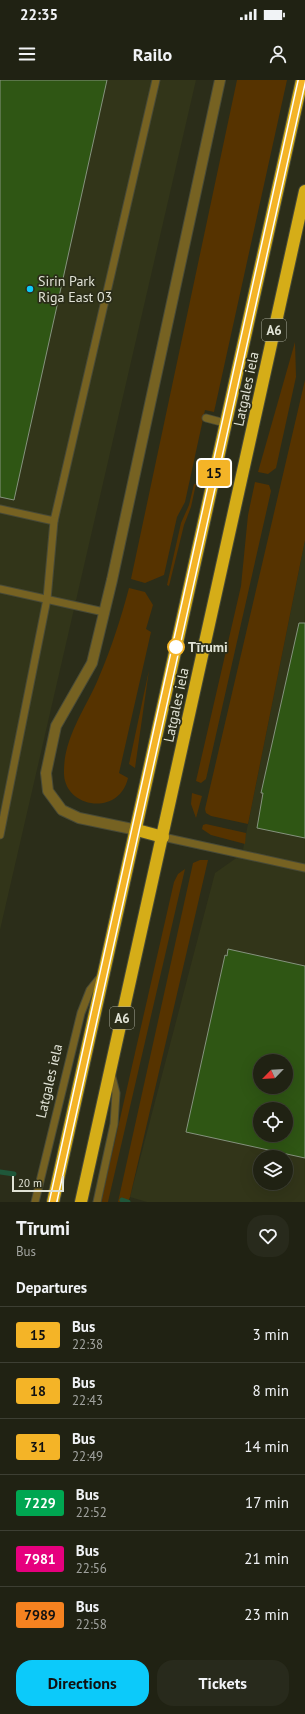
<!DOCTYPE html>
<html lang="en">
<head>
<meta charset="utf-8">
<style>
  :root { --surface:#202213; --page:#282a1c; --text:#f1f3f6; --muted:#a2a4a0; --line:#3d3f33; --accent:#0ccafa }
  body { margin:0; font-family:"PT Sans",sans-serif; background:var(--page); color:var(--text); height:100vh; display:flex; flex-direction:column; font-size:15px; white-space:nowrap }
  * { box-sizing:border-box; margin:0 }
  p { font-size:13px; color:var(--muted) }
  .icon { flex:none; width:22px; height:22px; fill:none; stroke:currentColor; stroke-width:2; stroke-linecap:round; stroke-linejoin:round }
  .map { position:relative; height:1122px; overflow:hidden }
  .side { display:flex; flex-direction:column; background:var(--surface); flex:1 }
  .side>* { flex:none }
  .badge { padding:0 8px; border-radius:3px; font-size:14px; line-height:26px }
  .needle { width:26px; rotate:245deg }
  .fabs { position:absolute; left:253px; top:974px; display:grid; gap:8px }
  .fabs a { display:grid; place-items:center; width:40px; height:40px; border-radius:50%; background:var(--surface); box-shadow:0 4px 16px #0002,0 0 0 1px var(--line); font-size:20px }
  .scale { position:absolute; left:12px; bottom:10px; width:52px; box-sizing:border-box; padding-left:4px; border:2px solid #e1e3d6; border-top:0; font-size:11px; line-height:14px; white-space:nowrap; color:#e1e3d6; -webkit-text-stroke:3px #2b2d19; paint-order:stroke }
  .map>.badge { position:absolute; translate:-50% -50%; box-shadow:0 0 0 2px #fff }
  h2 { padding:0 16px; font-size:15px; line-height:36px }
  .round { display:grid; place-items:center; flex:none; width:42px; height:42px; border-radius:16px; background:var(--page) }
  .headline { display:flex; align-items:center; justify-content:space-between; height:68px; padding:0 16px }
  h1 { font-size:19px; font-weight:800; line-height:30px }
  .action { display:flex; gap:8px; margin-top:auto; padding:8px 16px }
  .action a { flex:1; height:46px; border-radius:16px; background:var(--accent); color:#111; font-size:16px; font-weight:800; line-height:46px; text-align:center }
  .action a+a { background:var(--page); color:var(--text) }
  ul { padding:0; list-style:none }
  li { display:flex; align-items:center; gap:12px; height:56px; padding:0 16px; border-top:1px solid var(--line) }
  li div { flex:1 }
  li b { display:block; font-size:15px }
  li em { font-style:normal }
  li .badge { min-width:44px; font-weight:700; text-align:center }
  .status { display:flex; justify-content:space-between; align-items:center; height:28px; padding:0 20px; background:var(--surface); direction:ltr }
  .status svg { height:11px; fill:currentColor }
  header { display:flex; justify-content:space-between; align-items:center; height:52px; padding:0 16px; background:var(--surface); font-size:18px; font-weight:800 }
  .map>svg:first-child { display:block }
  .built { fill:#323519; fill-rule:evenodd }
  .green { fill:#563300 }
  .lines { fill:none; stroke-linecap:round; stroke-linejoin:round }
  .stream { stroke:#1f573a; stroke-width:5 }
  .building { fill:#2f5614; stroke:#85937e; fill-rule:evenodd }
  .lane-casing { stroke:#484a37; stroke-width:9 }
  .street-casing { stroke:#484a37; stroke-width:12 }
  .highway-casing { stroke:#484a37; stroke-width:14 }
  .lane { stroke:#766222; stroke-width:7 }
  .street { stroke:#766222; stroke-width:10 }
  .highway { stroke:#d5ad18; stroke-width:12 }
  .line-casing { stroke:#fff; stroke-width:9 }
  .line { stroke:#f4b427; stroke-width:6 }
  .poi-dot { fill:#0ccafa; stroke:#2b2d19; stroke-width:1.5 }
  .stop-dot { fill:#fff; stroke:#f4b427; stroke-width:2 }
  .labels { text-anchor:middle; stroke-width:3.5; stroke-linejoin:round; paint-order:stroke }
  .shield { fill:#2b2d19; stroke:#aaac9d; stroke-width:1 }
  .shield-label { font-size:13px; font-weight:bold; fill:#e1e3d6 }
  .poi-label { font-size:14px; fill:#e1e3d6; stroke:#2b2d19; text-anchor:start }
  .street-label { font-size:14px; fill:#e1e3d6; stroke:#2b2d19 }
  .stop-label { font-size:14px; font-weight:bold; fill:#e1e3d6; stroke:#2b2d19; text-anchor:start }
</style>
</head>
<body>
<div class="status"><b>22:35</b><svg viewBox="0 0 49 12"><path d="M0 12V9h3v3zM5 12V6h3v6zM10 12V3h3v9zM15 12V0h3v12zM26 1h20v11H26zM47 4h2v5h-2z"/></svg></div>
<header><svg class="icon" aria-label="menu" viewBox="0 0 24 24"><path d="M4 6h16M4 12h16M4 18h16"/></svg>Railo<svg class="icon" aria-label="person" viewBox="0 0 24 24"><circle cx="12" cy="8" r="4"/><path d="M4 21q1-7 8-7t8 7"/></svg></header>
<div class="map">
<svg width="305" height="1122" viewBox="0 0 305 1122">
  <rect width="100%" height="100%" fill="#2b2d19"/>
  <g class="built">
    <polygon points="0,0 196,0 0,850"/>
    <path d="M305 460V1122H147L130 1117 215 793 242 774ZM260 981H286V1007H260ZM260 1029H286V1055H260ZM260 1077H286V1103H260Z"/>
  </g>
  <g class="green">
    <polygon points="237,0 287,0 214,332 205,330 185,422 177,437 164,495 145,503 131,499"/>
    <polygon points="295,262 296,297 276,388 268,394 258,392"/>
    <polygon points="305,300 305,460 248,744 211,736 206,733 205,729"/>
    <polygon points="255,402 269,405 271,411 206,699 201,703 196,701 241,506 248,435"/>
    <polygon points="194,404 196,404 191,427 184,445 169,506 167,505 181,443 189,425"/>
    <path d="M129 508 145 512 153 525 146 549 151 552 119 693 128 698C119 737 65 728 64 694 63 657 86 629 99 597 111 569 121 538 129 508Z"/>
    <polygon points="149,590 135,688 129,684"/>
    <polygon points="192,713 202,716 196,738 191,724"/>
    <polygon points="206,744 246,753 245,764 211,755 202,749 203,745"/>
    <polygon points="200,780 208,780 130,1117 128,1122 118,1122 193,783"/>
    <polygon points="185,789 108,1122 101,1122 174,802 178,794"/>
  </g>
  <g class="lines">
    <g class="stream">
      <polyline points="0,1092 14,1094"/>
      <polyline points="122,1120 128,1122"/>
    </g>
  </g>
  <g class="building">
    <polygon points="0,0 107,0 14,420 0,417"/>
    <polygon points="299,543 305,543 305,758 257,748 263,713 261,713"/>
    <path d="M228 869 305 886V1078L186 1052 225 875 227 876ZM260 981H286V1007H260ZM260 1029H286V1055H260Z"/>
  </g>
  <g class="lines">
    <g class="lane-casing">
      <g id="lane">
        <polyline points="206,338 225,343"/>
        <polyline points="0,429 54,441 156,0"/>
        <polyline points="0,509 104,532"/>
        <polyline points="0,755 47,519 54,441"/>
        <polyline points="163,757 305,788"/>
        <polyline points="35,1122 81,933 90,910 102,895"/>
        <polyline points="97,1122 114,1044 116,1013 111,993"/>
      </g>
    </g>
    <g class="street-casing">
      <polyline id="street" points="137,750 79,738 62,730 48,711 46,693 56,646 92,583 112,500 220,0"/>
    </g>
    <g class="highway-casing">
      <g id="highway">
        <polyline points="137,750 163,757"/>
        <path d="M53 1122C137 748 218 374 302 0"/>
        <polyline points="81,1122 305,111"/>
      </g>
    </g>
    <use href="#lane" class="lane"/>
    <use href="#street" class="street"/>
    <use href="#highway" class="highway"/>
  </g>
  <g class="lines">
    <g class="line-casing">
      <path id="line" d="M53 1122C137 748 217 374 302 0"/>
    </g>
    <use href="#line" class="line"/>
  </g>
  <circle class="poi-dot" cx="30" cy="209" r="4"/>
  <circle class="stop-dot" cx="176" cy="567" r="8"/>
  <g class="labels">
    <g class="shield">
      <rect x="262" y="239" width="24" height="22" rx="3"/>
      <rect x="110" y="927" width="24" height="22" rx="3"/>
    </g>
    <g class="shield-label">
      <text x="274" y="255">A6</text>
      <text x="122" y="943">A6</text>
    </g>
    <g class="poi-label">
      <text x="38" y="206">Sirin Park<tspan x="38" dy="16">Riga East 03</tspan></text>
    </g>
    <g class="street-label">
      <text transform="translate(246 309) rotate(-78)" y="5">Latgales iela</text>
      <text transform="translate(176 625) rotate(-78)" y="5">Latgales iela</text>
      <text transform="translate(49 1001) rotate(-77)" y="5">Latgales iela</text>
    </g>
    <g class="stop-label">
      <text x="188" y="572">Tīrumi</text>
    </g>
  </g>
</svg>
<div class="fabs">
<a><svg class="needle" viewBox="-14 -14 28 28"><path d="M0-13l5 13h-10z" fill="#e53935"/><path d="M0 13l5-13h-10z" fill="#a2a4a0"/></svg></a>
<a><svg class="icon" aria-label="locate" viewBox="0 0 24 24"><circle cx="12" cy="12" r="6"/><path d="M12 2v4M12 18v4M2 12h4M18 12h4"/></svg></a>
<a><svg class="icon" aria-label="layers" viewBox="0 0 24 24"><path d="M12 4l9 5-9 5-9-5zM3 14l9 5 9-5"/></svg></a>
</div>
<div class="scale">20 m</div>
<b class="badge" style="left:214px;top:393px;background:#f4b427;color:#111">15</b>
</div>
<section class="side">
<div class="headline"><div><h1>Tīrumi</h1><p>Bus</p></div><a class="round"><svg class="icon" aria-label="heart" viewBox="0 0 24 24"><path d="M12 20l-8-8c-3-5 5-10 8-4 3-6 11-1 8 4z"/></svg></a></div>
<h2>Departures</h2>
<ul>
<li><span class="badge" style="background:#f4b427;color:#111">15</span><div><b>Bus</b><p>22:38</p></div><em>3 min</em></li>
<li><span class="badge" style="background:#f4b427;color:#111">18</span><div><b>Bus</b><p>22:43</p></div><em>8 min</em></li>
<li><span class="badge" style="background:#f4b427;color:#111">31</span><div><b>Bus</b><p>22:49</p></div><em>14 min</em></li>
<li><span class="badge" style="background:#00a651;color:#fff">7229</span><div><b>Bus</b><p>22:52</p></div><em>17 min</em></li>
<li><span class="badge" style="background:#e6007e;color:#fff">7981</span><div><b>Bus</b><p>22:56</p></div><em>21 min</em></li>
<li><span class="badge" style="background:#f58220;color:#111">7989</span><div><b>Bus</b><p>22:58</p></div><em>23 min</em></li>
</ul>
<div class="action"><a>Directions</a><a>Tickets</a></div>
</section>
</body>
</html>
